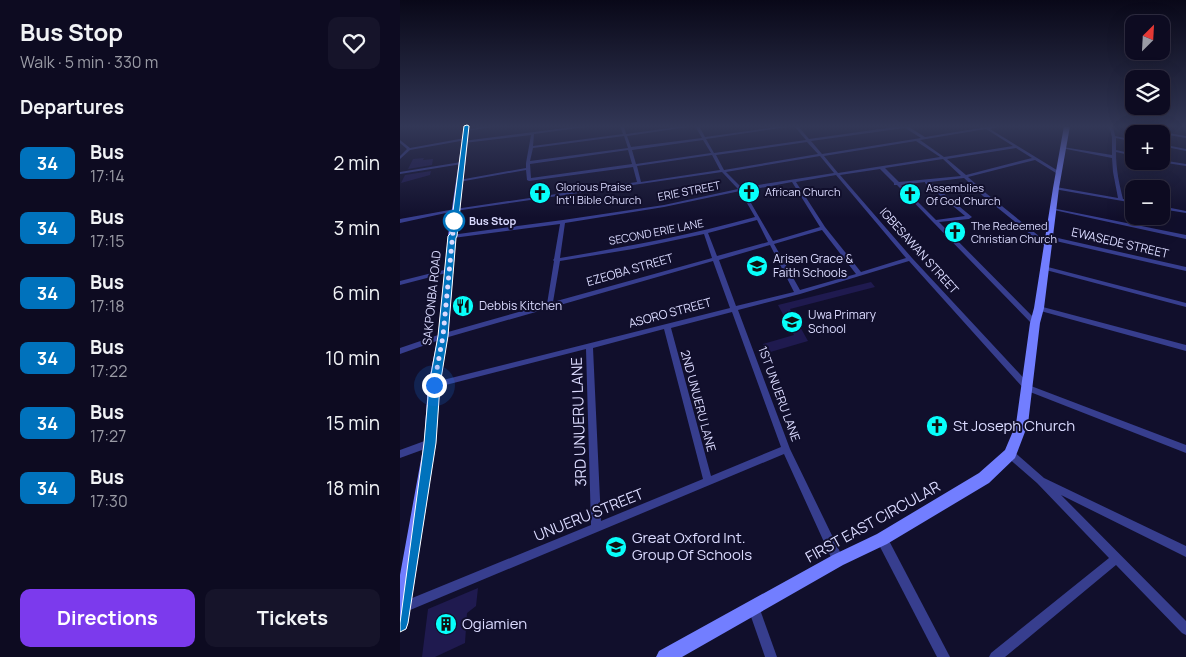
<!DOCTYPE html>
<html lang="en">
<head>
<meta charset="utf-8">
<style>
  :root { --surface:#0d0b21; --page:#16142a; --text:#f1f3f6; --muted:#9a9ba5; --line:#2d2b3f; --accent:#7c3aed }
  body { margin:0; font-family:Manrope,sans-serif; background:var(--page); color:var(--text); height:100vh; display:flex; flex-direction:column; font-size:19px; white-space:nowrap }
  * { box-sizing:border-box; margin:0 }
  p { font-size:16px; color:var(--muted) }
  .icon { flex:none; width:28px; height:28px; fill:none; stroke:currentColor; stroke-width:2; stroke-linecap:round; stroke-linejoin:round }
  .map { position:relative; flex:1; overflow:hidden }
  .side { display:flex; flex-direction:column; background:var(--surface); width:400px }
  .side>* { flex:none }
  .badge { padding:0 10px; border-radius:8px; font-size:18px; line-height:32px }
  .needle { width:32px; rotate:24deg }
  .fabs { position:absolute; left:725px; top:15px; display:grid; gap:10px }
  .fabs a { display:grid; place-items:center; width:45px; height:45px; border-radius:10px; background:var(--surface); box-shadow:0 5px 20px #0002,0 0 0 1px var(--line); font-size:25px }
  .you { position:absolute; width:25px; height:25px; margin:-12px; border:4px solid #fff; border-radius:50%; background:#1a73e8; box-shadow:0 0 0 8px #1a73e833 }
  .map>.badge { position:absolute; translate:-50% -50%; box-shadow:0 0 0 2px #fff }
  h2 { padding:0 20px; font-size:19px; line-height:45px }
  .round { display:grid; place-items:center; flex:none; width:52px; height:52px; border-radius:10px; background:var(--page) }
  .headline { display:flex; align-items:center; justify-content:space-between; height:85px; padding:0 20px }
  h1 { font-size:24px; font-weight:700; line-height:38px }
  .action { display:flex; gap:10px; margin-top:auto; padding:10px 20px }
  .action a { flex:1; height:58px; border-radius:10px; background:var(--accent); color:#fff; font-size:20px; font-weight:700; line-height:58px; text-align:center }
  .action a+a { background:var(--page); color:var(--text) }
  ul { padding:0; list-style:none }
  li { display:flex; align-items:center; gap:15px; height:65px; padding:0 20px }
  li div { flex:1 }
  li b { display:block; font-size:19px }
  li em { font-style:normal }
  li .badge { min-width:55px; font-weight:700; text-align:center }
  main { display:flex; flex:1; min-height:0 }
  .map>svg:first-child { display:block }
  .building { fill:#1f1a4f }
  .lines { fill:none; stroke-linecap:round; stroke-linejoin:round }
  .street { fill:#373e8e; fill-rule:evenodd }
  .secondary { fill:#727eff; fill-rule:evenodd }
  .line { fill:#0072bc; stroke:#fff }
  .walk { stroke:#dbdbff; stroke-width:5; stroke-dasharray:0 9 }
  .stop-dot { fill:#fff; stroke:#0072bc; stroke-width:2.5 }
  .labels { text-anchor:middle; stroke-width:4; stroke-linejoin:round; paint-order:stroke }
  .far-poi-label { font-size:11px; fill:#dbdbff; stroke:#110f2c; text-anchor:start }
  .far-street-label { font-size:11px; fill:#dbdbff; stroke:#110f2c }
  .far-stop-label { font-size:11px; font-weight:bold; fill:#dbdbff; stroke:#110f2c; text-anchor:start }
  .street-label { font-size:12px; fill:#dbdbff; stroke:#110f2c }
  .poi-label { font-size:12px; fill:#dbdbff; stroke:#110f2c; text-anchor:start }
  .near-street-label { font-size:15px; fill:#dbdbff; stroke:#110f2c }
  .near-poi-label { font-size:15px; fill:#dbdbff; stroke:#110f2c; text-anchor:start }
</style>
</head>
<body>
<main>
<section class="side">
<div class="headline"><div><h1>Bus Stop</h1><p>Walk · 5 min · 330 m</p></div><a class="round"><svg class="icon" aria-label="heart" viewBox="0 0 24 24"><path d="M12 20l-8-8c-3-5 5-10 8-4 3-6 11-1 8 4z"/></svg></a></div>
<h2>Departures</h2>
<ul>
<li><span class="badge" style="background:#0072bc;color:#fff">34</span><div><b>Bus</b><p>17:14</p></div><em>2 min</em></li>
<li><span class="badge" style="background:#0072bc;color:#fff">34</span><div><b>Bus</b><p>17:15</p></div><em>3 min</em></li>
<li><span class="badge" style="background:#0072bc;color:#fff">34</span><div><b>Bus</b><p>17:18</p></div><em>6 min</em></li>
<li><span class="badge" style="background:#0072bc;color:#fff">34</span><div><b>Bus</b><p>17:22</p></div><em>10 min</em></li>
<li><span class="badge" style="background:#0072bc;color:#fff">34</span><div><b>Bus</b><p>17:27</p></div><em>15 min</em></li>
<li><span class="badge" style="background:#0072bc;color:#fff">34</span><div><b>Bus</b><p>17:30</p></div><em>18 min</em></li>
</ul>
<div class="action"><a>Directions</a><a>Tickets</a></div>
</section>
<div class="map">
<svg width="786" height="657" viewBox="0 0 786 657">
  <rect width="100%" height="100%" fill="#110f2c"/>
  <g class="building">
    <polygon points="24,158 23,160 33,159 32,165 8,169 13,159"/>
    <polygon points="31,171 30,175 1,183 5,175"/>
    <polygon points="471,282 475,287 390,309 408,341 367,353 363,344 394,335 378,305"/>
    <polygon points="78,588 76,606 67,613 65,643 35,657 22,657 28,609"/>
  </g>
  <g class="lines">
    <g class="street">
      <polygon points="87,126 98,126 67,131 65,130"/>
      <path d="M181 126H193L134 134 133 146 223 134 220 126H224L226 134 284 126H295L227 136 231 147 302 138 295 126H299L305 137 383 126H394L306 139 314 153 406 140 394 126H398L409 139 501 126H512L509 127 525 137 586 127 601 126 590 129 660 172 656 173 635 160 568 177 587 194 650 245V247H646L583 196 564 178 530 182 572 217 569 219 539 222 637 321 638 323 637 325H633L497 185H494V183L480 169 440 175 512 258 631 386 786 445V453L625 390 509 261 400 294 338 310 390 449 442 556 443 560 442 564 438 565 434 564 384 454 3 613 0 611V603L191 525 186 349 34 388 31 387 30 385 31 383 330 308 313 261 45 338 0 354V348L41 334 147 304 154 261 153 260 154 259 160 224 53 238 50 236 51 235 163 220 264 205 338 189 322 172 55 211 0 223V219L55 209 237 182 233 167 129 181 127 180 126 170 59 182 57 181 59 180 126 168V163L131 135 64 143 62 142 63 141ZM505 128 521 138 422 154 411 141ZM586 129 613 146 544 157 520 140ZM224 136 228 148 130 161 133 148ZM303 140 311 153 236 164 232 150ZM516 141 540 157 438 173 424 156ZM407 142 418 154 324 170 316 155ZM616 148 632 158 566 175 547 159ZM228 150 232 164 131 178 130 164ZM312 155 320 170 241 182 237 166ZM420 156 434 173 364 184 342 188 326 172ZM543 159 561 176 499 182 485 168ZM436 175 506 258 461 272 425 227 396 182ZM392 182 420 227 373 241 344 191ZM525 182V183L565 216 536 220 501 185ZM340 191 355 217C291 235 226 247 160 258L165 223 264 207ZM357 220 368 242 317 256 308 233ZM422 230 456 274 400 290 374 244ZM304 234 312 258 153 302 160 261 233 249ZM370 245 394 292 336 306 319 260ZM332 312 381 447 311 476 271 328ZM264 329 303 479 201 521 193 348Z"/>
      <path d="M709 126H713L715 136 734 140V142L716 138V150L734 154V156L716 152C716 169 719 183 723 199L734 201V203L654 189V188L656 187 718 198 713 172 712 158 661 148 663 147 712 155V137Z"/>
      <polygon points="716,126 726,126 786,136 786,138"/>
      <polygon points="65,138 67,139 66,140 10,150 0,159 0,156 7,149 0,143 0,140 10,148"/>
      <polygon points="761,144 786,149 786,151 761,146"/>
      <polygon points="761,160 786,164 786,166 760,162 761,161"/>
      <polygon points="61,162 63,163 62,164 0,174 0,172"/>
      <polygon points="761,206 786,211 786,213 761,209"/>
      <polygon points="652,208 786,235 786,239 654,210 652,209"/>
      <polygon points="649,236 786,267 786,271 647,239 646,238"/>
      <polygon points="644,266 786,303 786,307 642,269 641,268"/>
      <polygon points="48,269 50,270 51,271 50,272 0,285 0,281"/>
      <polygon points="637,306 639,306 786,345 786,351 637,310 636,308"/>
      <polygon points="30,439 33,440 34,443 33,446 0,458 0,450"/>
      <polygon points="610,450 613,451 644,478 786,546 786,557 661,495 786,621 786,635 782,633 716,565 605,657 589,657 591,653 709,558 637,483 607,457 606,454 607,451"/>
      <polygon points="482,534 486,535 550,657 537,657 478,543 477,539 478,535"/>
      <polygon points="354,602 358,604 377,657 365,657 348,608 350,604"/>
    </g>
    <g class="secondary">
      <polygon points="64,126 70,126 56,238 48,336 40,385 36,443 8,623 6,629 0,631 0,575 24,443 28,385 38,336 48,236"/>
      <polygon points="664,126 670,126 659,188 644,308 640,323 628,424 615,458 589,483 487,544 443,565 282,657 256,657 259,651 433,555 477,534 579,473 605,450 616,424 630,323 634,308 653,188"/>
    </g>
  </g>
  <linearGradient id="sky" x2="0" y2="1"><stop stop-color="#090818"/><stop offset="0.58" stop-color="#323756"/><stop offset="1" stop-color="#323756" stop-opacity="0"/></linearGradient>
  <rect width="786" height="218" fill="url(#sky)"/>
  <polygon class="line" points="67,125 69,126 57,236 56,238 48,336 40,385 36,443 8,623 6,629 0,632 0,623 24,443 29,385 38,336 48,236 50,234 64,126"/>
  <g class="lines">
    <polyline class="walk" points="34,385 43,336 54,221"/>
  </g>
  <defs>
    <g id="church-disc" transform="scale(1.125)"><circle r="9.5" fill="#07fffb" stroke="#110f2c"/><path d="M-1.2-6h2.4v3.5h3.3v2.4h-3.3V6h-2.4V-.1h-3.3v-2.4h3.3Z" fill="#111"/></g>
    <g id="school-disc" transform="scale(1.125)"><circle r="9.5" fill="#07fffb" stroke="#110f2c"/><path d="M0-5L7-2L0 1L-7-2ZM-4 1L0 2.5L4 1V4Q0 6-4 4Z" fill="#111"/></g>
    <g id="restaurant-disc" transform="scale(1.125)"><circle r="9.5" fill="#07fffb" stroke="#110f2c"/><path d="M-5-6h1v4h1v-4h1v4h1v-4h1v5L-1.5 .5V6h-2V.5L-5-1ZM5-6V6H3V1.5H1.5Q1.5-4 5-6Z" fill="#111"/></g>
    <g id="building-disc" transform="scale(1.125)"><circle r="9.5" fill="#07fffb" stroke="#110f2c"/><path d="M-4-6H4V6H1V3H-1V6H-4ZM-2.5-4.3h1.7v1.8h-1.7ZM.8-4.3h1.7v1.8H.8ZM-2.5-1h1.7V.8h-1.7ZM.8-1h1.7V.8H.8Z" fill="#111"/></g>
  </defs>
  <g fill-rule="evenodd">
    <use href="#church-disc" x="349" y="192"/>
    <use href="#church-disc" x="140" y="193"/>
    <use href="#church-disc" x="510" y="194"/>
    <use href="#church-disc" x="555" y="232"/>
    <use href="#school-disc" x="357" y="266"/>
    <use href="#restaurant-disc" x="63" y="306"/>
    <use href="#school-disc" x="392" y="322"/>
    <use href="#church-disc" x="537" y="426"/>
    <use href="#school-disc" x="216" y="547"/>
    <use href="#building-disc" x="46" y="624"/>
  </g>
  <circle class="stop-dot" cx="54" cy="221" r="10"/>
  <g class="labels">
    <g class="far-poi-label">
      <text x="156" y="191">Glorious Praise<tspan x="156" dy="13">Int'l Bible Church</tspan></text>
      <text x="526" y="192">Assemblies<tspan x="526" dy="13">Of God Church</tspan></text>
      <text x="365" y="196">African Church</text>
      <text x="571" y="230">The Redeemed<tspan x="571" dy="13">Christian Church</tspan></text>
    </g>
    <g class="far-street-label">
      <text transform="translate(289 191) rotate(-11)" y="4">ERIE STREET</text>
      <text transform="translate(256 232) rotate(-11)" y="4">SECOND ERIE LANE</text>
    </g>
    <g class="far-stop-label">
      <text x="69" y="225">Bus Stop</text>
    </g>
    <g class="street-label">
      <text transform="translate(720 243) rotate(13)" y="4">EWASEDE STREET</text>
      <text transform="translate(519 251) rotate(48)" y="4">IGBESAWAN STREET</text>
      <text transform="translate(230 270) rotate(-16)" y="4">EZEOBA STREET</text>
      <text transform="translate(32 298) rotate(-84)" y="4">SAKPONBA ROAD</text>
      <text transform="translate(270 313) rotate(-15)" y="4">ASORO STREET</text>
      <text transform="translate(379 394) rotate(70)" y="4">1ST UNUERU LANE</text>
      <text transform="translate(298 401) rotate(75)" y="4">2ND UNUERU LANE</text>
    </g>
    <g class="poi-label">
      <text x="373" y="263">Arisen Grace &amp;<tspan x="373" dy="14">Faith Schools</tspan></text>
      <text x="79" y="310">Debbis Kitchen</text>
      <text x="408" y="319">Uwa Primary<tspan x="408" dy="14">School</tspan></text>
    </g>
    <g class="near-street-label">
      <text transform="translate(179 422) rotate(-92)" y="5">3RD UNUERU LANE</text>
      <text transform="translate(189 515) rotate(-22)" y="5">UNUERU STREET</text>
      <text transform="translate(473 522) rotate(-29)" y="5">FIRST EAST CIRCULAR</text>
    </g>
    <g class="near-poi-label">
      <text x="553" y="431">St Joseph Church</text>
      <text x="232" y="543">Great Oxford Int.<tspan x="232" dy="17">Group Of Schools</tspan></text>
      <text x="62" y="629">Ogiamien</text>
    </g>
  </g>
</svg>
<div class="fabs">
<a><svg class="needle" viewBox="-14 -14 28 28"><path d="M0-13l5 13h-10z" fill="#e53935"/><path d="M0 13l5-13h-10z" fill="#9a9ba5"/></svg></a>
<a><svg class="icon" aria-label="layers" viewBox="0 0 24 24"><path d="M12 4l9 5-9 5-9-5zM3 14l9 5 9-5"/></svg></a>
<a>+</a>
<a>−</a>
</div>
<div class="you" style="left:34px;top:385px"></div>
</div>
</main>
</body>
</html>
